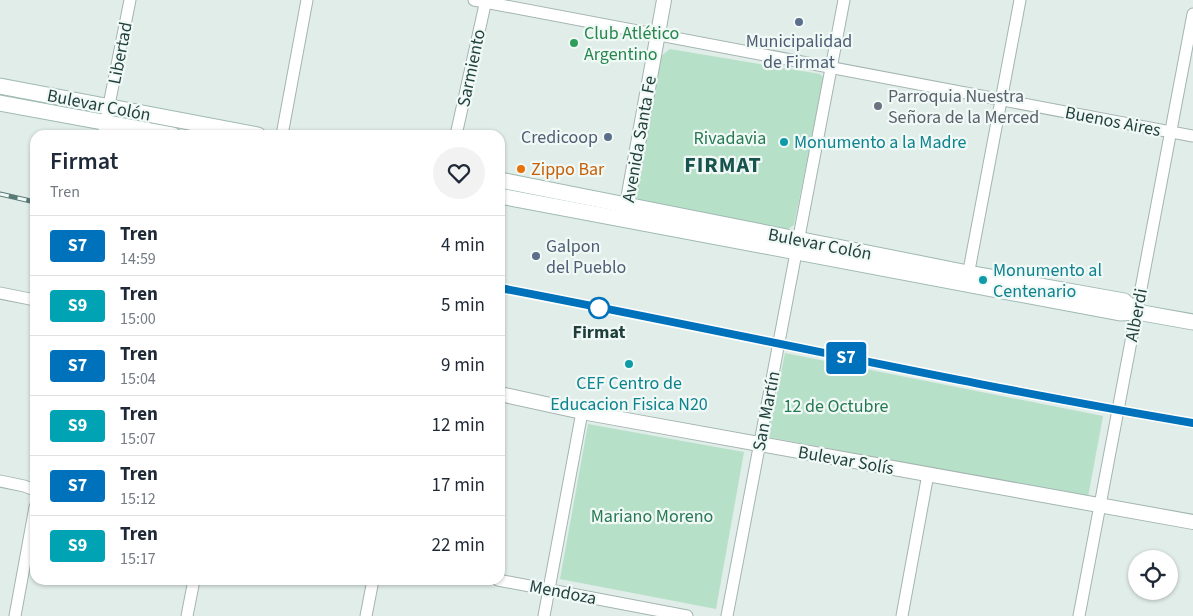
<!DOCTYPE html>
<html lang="es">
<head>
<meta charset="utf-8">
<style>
  :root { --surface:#fff; --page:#f2f2f3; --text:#1f2937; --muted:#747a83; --line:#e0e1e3 }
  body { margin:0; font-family:"Source Sans 3",sans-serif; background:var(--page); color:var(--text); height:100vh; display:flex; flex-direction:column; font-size:19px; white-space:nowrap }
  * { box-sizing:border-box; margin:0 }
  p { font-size:16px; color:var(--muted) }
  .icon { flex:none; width:28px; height:28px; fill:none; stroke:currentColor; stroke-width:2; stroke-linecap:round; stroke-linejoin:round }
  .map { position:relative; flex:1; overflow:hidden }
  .details { position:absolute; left:30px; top:130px; width:475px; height:455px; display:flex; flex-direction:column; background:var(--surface); border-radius:15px; box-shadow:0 1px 4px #0004 }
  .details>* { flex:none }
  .badge { padding:0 10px; border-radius:4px; font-size:18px; line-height:32px }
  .controls { position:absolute; left:1128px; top:550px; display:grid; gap:10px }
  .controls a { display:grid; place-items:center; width:50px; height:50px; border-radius:50%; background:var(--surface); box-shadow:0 1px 4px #0004; font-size:25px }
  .map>.badge { position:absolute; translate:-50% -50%; box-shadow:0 0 0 2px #fff }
  .round { display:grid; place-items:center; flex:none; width:52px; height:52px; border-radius:26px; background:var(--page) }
  .summary { display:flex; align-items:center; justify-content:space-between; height:85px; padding:0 20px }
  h1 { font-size:24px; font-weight:600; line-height:38px }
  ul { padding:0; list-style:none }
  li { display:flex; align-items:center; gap:15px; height:60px; padding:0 20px; border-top:1px solid var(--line) }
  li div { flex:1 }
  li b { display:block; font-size:19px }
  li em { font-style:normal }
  li .badge { min-width:55px; font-weight:700; text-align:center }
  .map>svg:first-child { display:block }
  .green { fill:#b7e0c8 }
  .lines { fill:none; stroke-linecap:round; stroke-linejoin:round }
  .minor-casing { stroke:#a3b5b1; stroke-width:13 }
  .tertiary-casing { stroke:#a3b5b1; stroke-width:16 }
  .secondary-casing { stroke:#9eb9b3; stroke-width:17 }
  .minor { stroke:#fff; stroke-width:11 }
  .tertiary { stroke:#fff; stroke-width:14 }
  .secondary { stroke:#fff; stroke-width:15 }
  .rail-casing { stroke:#5a7b76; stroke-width:5 }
  .rail { stroke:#f1f9f6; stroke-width:3; stroke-dasharray:9; stroke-linecap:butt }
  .line-casing { stroke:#fff; stroke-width:11 }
  .line { stroke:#0072bc; stroke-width:8 }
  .service-dot { fill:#5c6f8a; stroke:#f1f9f6; stroke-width:2 }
  .leisure-dot { fill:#2e9e5b; stroke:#f1f9f6; stroke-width:2 }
  .worship-dot { fill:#6b7280; stroke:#f1f9f6; stroke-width:2 }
  .culture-dot { fill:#0f9aa8; stroke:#f1f9f6; stroke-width:2 }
  .food-dot { fill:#e8710a; stroke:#f1f9f6; stroke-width:2 }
  .stop-dot { fill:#fff; stroke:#0072bc; stroke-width:2.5 }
  .labels { text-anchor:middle; stroke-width:4.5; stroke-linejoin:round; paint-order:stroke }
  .leisure-label { font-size:18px; fill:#27864d; stroke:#f1f9f6; text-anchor:start }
  .service-label { font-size:18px; fill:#4e5e75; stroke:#f1f9f6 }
  .street-label { font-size:18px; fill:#1f3f3b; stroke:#f1f9f6 }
  .worship-label { font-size:18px; fill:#5b616d; stroke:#f1f9f6; text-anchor:start }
  .park-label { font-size:18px; fill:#267952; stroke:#f1f9f6 }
  .culture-label { font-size:18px; fill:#0d838f; stroke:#f1f9f6; text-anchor:start }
  .food-label { font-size:18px; fill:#c56008; stroke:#f1f9f6; text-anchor:start }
  .stop-label { font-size:18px; font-weight:bold; fill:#1f3f3b; stroke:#f1f9f6 }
  .district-label { font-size:22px; font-weight:bold; letter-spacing:1px; fill:#19534d; stroke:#f1f9f6 }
</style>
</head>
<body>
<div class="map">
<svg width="1193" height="616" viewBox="0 0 1193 616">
  <rect width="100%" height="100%" fill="#e1ede9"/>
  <g class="green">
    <polygon points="670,49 820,74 824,78 794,225 788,229 641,202 634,194 661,56"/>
    <polygon points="785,353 1103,416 1088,497 768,437"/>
    <polygon points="588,424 744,452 716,609 560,579"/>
  </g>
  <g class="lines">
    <g class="minor-casing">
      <g id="minor">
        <polyline points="474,0 1193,136"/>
        <polyline points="103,135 130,0"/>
        <polyline points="282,135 307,0"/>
        <polyline points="456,135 486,0"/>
        <polyline points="967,281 1020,0"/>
        <polyline points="0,293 35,300"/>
        <polyline points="0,481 24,486 35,490"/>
        <polyline points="498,580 687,616"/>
        <polyline points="15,616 35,507"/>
        <polyline points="187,616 194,580"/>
        <polyline points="366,616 373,580"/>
        <polyline points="544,616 582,412"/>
        <polyline points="727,616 844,0"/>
        <polyline points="902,616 928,474"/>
        <polyline points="1079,616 1193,14"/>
      </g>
    </g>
    <g class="tertiary-casing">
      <g id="tertiary">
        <polyline points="625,216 664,0"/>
        <polyline points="500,394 582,412 1193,522"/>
      </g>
    </g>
    <g class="secondary-casing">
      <g id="secondary">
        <polyline points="0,86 258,135"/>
        <polyline points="0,103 173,135"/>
        <polyline points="500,180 968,273 1124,301 1137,312"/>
        <polyline points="500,196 1120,313 1137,312 1193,322"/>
      </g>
    </g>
    <use href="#minor" class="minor"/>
    <use href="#tertiary" class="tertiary"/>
    <use href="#secondary" class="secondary"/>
    <g class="rail-casing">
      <g id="rail">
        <polyline points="0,194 35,202"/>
        <path d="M500 288C731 332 961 384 1193 423"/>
      </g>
    </g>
    <use href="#rail" class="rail"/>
  </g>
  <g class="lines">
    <g class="line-casing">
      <path id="line" d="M500 288C731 332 961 384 1193 423"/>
    </g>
    <use href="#line" class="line"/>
  </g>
  <g class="service-dot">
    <circle cx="799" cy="22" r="5"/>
    <circle cx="608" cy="137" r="5"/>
    <circle cx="536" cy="256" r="5"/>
  </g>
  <circle class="leisure-dot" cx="574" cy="43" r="5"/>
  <circle class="worship-dot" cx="878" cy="106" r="5"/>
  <g class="culture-dot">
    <circle cx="784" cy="142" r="5"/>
    <circle cx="983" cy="280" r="5"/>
    <circle cx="629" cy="364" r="5"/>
  </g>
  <circle class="food-dot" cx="521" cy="169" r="5"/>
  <circle class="stop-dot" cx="599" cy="308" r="10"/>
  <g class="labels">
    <g class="leisure-label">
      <text x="584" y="39">Club Atlético<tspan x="584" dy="21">Argentino</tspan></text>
    </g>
    <g class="service-label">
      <text x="799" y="47">Municipalidad<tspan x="799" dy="21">de Firmat</tspan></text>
      <text x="598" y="143" text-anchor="end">Credicoop</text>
      <text x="546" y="252" text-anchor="start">Galpon<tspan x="546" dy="21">del Pueblo</tspan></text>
    </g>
    <g class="street-label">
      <text transform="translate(120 53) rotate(-79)" y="6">Libertad</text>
      <text transform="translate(471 68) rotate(-78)" y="6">Sarmiento</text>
      <text transform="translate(99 105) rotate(11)" y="6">Bulevar Colón</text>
      <text transform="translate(1113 121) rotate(11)" y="6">Buenos Aires</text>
      <text transform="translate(639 139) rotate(-80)" y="6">Avenida Santa Fe</text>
      <text transform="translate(820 244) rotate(11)" y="6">Bulevar Colón</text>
      <text transform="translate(1136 315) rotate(-79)" y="6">Alberdi</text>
      <text transform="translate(766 411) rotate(-79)" y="6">San Martín</text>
      <text transform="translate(846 460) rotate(10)" y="6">Bulevar Solís</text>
      <text transform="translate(563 592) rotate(11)" y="6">Mendoza</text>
    </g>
    <g class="worship-label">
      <text x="888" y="102">Parroquia Nuestra<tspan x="888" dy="21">Señora de la Merced</tspan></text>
    </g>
    <g class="park-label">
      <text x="730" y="144">Rivadavia</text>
      <text x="836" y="412">12 de Octubre</text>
      <text x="652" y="522">Mariano Moreno</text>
    </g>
    <g class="culture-label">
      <text x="794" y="148">Monumento a la Madre</text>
      <text x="993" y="276">Monumento al<tspan x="993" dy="21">Centenario</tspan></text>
      <text x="629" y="389" text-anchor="middle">CEF Centro de<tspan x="629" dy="21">Educacion Fisica N20</tspan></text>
    </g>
    <g class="food-label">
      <text x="531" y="175">Zippo Bar</text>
    </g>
    <g class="stop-label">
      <text x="599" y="338">Firmat</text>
    </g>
    <g class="district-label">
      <text x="723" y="172">FIRMAT</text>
    </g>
  </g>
</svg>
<div class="controls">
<a><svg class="icon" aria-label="locate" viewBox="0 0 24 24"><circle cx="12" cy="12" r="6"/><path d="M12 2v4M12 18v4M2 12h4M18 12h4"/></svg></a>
</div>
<b class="badge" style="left:846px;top:358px;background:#0072bc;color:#fff">S7</b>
<section class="details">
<div class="summary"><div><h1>Firmat</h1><p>Tren</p></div><a class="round"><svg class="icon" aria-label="heart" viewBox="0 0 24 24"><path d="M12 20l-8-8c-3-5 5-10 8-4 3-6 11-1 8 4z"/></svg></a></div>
<ul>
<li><span class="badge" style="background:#0072bc;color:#fff">S7</span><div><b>Tren</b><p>14:59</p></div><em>4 min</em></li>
<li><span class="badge" style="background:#00a3b4;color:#fff">S9</span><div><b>Tren</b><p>15:00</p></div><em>5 min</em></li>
<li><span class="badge" style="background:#0072bc;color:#fff">S7</span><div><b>Tren</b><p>15:04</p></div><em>9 min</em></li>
<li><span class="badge" style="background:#00a3b4;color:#fff">S9</span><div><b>Tren</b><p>15:07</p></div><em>12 min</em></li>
<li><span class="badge" style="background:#0072bc;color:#fff">S7</span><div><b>Tren</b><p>15:12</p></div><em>17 min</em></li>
<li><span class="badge" style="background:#00a3b4;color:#fff">S9</span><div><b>Tren</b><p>15:17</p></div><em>22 min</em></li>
</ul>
</section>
</div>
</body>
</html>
